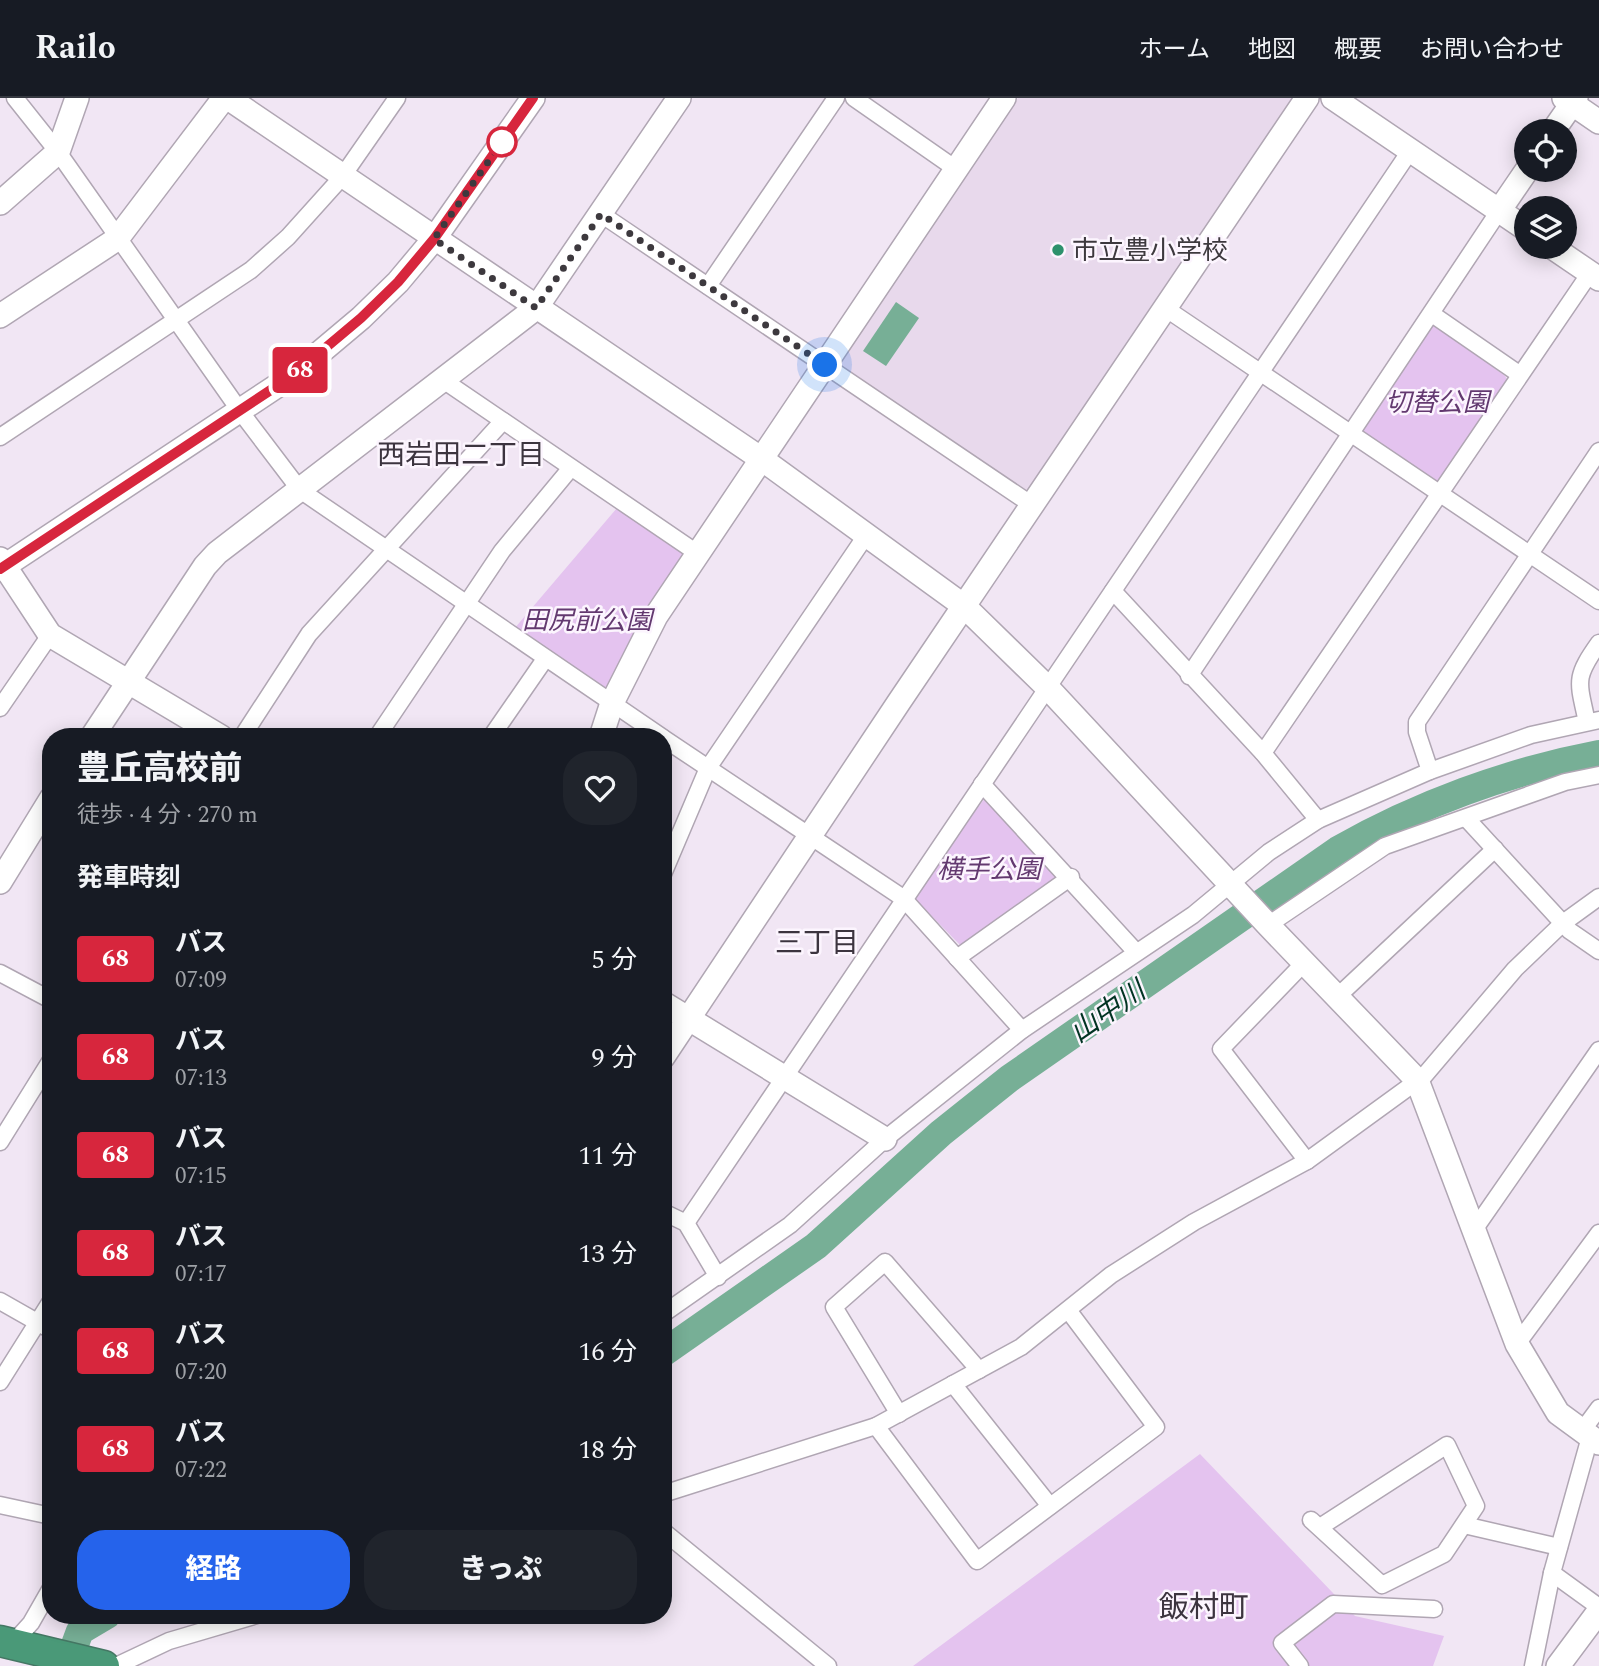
<!DOCTYPE html>
<html lang="ja">
<head>
<meta charset="utf-8">
<style>
  :root { --surface:#171b24; --page:#20242c; --text:#f1f3f6; --muted:#9ea1a6; --line:#363941; --accent:#2563eb }
  body { margin:0; font-family:Spectral,"Noto Sans JP",serif; background:var(--page); color:var(--text); height:100vh; display:flex; flex-direction:column; font-size:26px; white-space:nowrap }
  * { box-sizing:border-box; margin:0 }
  p { font-size:23px; color:var(--muted) }
  .icon { flex:none; width:38px; height:38px; fill:none; stroke:currentColor; stroke-width:2; stroke-linecap:round; stroke-linejoin:round }
  .map { position:relative; flex:1; overflow:hidden }
  .sheet { position:absolute; left:42px; top:630px; width:630px; height:896px; display:flex; flex-direction:column; background:var(--surface); border-radius:28px; box-shadow:0 4px 18px #0003 }
  .sheet>* { flex:none }
  .badge { padding:0 14px; border-radius:5px; font-size:24px; line-height:46px }
  .buttons { position:absolute; left:1514px; top:21px; display:grid; gap:14px }
  .buttons a { display:grid; place-items:center; width:63px; height:63px; border-radius:50%; background:var(--surface); box-shadow:0 4px 18px #0003; font-size:35px }
  .you { position:absolute; width:35px; height:35px; margin:-18px; border:5px solid #fff; border-radius:50%; background:#1a73e8; box-shadow:0 0 0 10px #1a73e833 }
  .map>.badge { position:absolute; translate:-50% -50%; box-shadow:0 0 0 4px #fff }
  h2 { padding:0 35px; font-size:26px; line-height:63px }
  .round { display:grid; place-items:center; flex:none; width:74px; height:74px; border-radius:28px; background:var(--page) }
  .overview { display:flex; align-items:center; justify-content:space-between; height:119px; padding:0 35px }
  h1 { font-size:33px; font-weight:800; line-height:52px }
  .button { display:flex; gap:14px; margin-top:auto; padding:14px 35px }
  .button a { flex:1; height:80px; border-radius:28px; background:var(--accent); color:#fff; font-size:28px; font-weight:800; line-height:80px; text-align:center }
  .button a+a { background:var(--page); color:var(--text) }
  ul { padding:0; list-style:none }
  li { display:flex; align-items:center; gap:21px; height:98px; padding:0 35px }
  li div { flex:1 }
  li b { display:block; font-size:26px }
  li em { font-style:normal }
  li .badge { min-width:77px; font-weight:700; text-align:center }
  header { display:flex; align-items:center; gap:42px; box-sizing:border-box; height:98px; padding:0 35px; background:var(--surface); border-bottom:2px solid var(--line) }
  header strong { font-size:33px }
  nav { display:flex; gap:38px; margin-inline-start:auto; font-size:24px }
  .map>svg:first-child { display:block }
  .built { fill:#e8d9ec }
  .green { fill:#e4c3ef }
  .water { fill:#77af96 }
  .lines { fill:none; stroke-linecap:round; stroke-linejoin:round }
  .river { stroke:#77af96; stroke-width:28 }
  .street-casing { stroke:#b0a6b3; stroke-width:19 }
  .secondary-casing { stroke:#b0a6b3; stroke-width:26 }
  .highway-casing { stroke:#457764; stroke-width:33 }
  .street { stroke:#fff; stroke-width:16 }
  .secondary { stroke:#fff; stroke-width:23 }
  .highway { stroke:#4a9978; stroke-width:30 }
  .line-casing { stroke:#fff; stroke-width:16 }
  .line { stroke:#d7263d; stroke-width:10 }
  .walk { stroke:#3d393e; stroke-width:7; stroke-dasharray:0 12.6 }
  .stop-dot { fill:#fff; stroke:#d7263d; stroke-width:3.5 }
  .poi-dot { fill:#2d916c; stroke:#fcf5fe; stroke-width:2.5 }
  .labels { text-anchor:middle; stroke-width:5; stroke-linejoin:round; paint-order:stroke }
  .poi-label { font-size:26px; fill:#3d393e; stroke:#fcf5fe; text-anchor:start }
  .park-label { font-size:26px; font-style:italic; fill:#633970; stroke:#fcf5fe }
  .neighbourhood-label { font-size:28px; fill:#3c343f; stroke:#fcf5fe }
  .water-label { font-size:28px; font-style:italic; fill:#013322; stroke:#fcf5fe }
  .quarter-label { font-size:30px; fill:#3c343f; stroke:#fcf5fe }
</style>
</head>
<body>
<header>
<strong>Railo</strong>
<nav><a>ホーム</a><a>地図</a><a>概要</a><a>お問い合わせ</a></nav>
</header>
<div class="map">
<svg width="1599" height="1568" viewBox="0 0 1599 1568">
  <rect width="100%" height="100%" fill="#f1e6f4"/>
  <polygon class="built" points="1018,0 1295,0 1030,396 840,270 842,259"/>
  <g class="green">
    <polygon points="1435,226 1505,278 1508,283 1439,386 1361,333 1431,227"/>
    <polygon points="617,410 682,455 684,461 646,514 607,592 514,531"/>
    <polygon points="985,700 1059,778 962,849 911,797"/>
    <polygon points="1200,1356 1355,1518 1444,1538 1433,1568 913,1568"/>
  </g>
  <polygon class="water" points="896,204 919,220 886,268 863,253"/>
  <g class="lines">
    <g class="river">
      <path d="M663 1255 816 1148 941 1035 1010 980 1338 752C1417 707 1509 673 1599 656"/>
      <polyline points="67,1568 80,1533 107,1517"/>
    </g>
    <g class="street-casing">
      <g id="street">
        <polyline points="15,0 58,54 240,313 300,392 662,639"/>
        <polyline points="854,0 956,71"/>
        <polyline points="601,116 1032,407"/>
        <polyline points="708,188 836,0"/>
        <polyline points="1165,210 1599,503"/>
        <polyline points="1432,216 1519,276"/>
        <polyline points="443,282 700,457"/>
        <polyline points="0,339 251,172 288,139 342,79 397,0"/>
        <polyline points="1113,493 1263,655 1318,722"/>
        <polyline points="1189,578 1499,113"/>
        <polyline points="0,610 50,537"/>
        <path d="M1587 624C1578 583 1574 580 1599 545"/>
        <polyline points="242,639 309,536 503,323"/>
        <polyline points="377,639 502,453 570,371"/>
        <polyline points="491,639 545,561"/>
        <polyline points="663,640 903,800 1022,932"/>
        <polyline points="1263,655 1590,175"/>
        <polyline points="1430,673 1417,634 1417,624 1599,353"/>
        <polyline points="982,686 1136,854"/>
        <polyline points="1466,720 1570,833 1599,853"/>
        <polyline points="663,776 708,670 867,436"/>
        <polyline points="1268,827 1385,748 1565,684 1599,677"/>
        <polyline points="957,860 1071,779"/>
        <polyline points="1304,865 1221,951 1307,1063"/>
        <polyline points="0,875 51,902"/>
        <polyline points="1337,899 1495,751"/>
        <polyline points="0,1044 51,962"/>
        <polyline points="663,1114 686,1125 718,1179"/>
        <polyline points="686,1125 1410,53"/>
        <polyline points="1474,1132 1599,952"/>
        <polyline points="0,1203 51,1232"/>
        <polyline points="663,1216 790,1127 885,1041 1022,932 1193,817 1269,754 1318,722 1430,673 1531,637 1599,622"/>
        <polyline points="1517,1246 1599,1135"/>
        <polyline points="0,1284 51,1203"/>
        <polyline points="953,1286 1050,1408"/>
        <polyline points="899,1316 834,1209 885,1164 979,1272"/>
        <polyline points="876,1328 977,1463 1156,1329 1068,1212"/>
        <polyline points="1582,1333 1599,1310"/>
        <polyline points="1590,1339 1552,1475 1599,1509"/>
        <polyline points="663,1396 876,1328 1021,1249 1111,1177 1194,1124 1307,1063 1424,978 1515,871 1563,825 1599,799"/>
        <polyline points="0,1407 51,1418"/>
        <polyline points="1311,1422 1382,1487 1444,1456 1476,1408 1447,1347 1320,1429"/>
        <polyline points="1464,1427 1559,1449"/>
        <polyline points="663,1433 828,1568"/>
        <polyline points="13,1545 31,1525 51,1490"/>
        <polyline points="116,1568 169,1543 257,1517"/>
        <polyline points="1300,1568 1282,1545 1333,1506 1434,1511"/>
        <polyline points="1533,1568 1552,1475"/>
      </g>
    </g>
    <g class="secondary-casing">
      <g id="secondary">
        <polyline points="228,0 763,362 964,508 1048,590 1268,827 1417,982 1517,1246 1558,1315 1599,1345"/>
        <polyline points="1333,0 1526,131"/>
        <polyline points="1564,0 1599,24"/>
        <polyline points="1553,33 1576,0"/>
        <polyline points="0,105 58,54 77,0"/>
        <polyline points="1499,113 1527,72"/>
        <polyline points="1552,149 1599,181"/>
        <polyline points="0,218 117,141 224,0"/>
        <polyline points="0,461 50,537 221,639"/>
        <polyline points="0,471 292,278 361,220 398,184 434,141 533,0"/>
        <polyline points="92,639 205,468 217,455 536,210 679,0"/>
        <polyline points="601,639 612,605 656,518 1004,0"/>
        <polyline points="0,784 51,701"/>
        <polyline points="663,905 885,1041"/>
        <polyline points="663,959 899,604 1307,0"/>
        <polyline points="1558,1568 1599,1513"/>
      </g>
    </g>
    <g class="highway-casing">
      <polyline id="highway" points="0,1543 104,1568"/>
    </g>
    <use href="#street" class="street"/>
    <use href="#secondary" class="secondary"/>
    <use href="#highway" class="highway"/>
  </g>
  <g class="lines">
    <g class="line-casing">
      <polyline id="line" points="0,471 292,278 361,220 398,184 434,141 533,0"/>
    </g>
    <use href="#line" class="line"/>
    <polyline class="walk" points="502,44 434,141 536,210 601,116 825,267"/>
  </g>
  <circle class="stop-dot" cx="502" cy="44" r="14"/>
  <circle class="poi-dot" cx="1058" cy="152" r="7"/>
  <g class="labels">
    <g class="poi-label">
      <text x="1072" y="161">市立豊小学校</text>
    </g>
    <g class="park-label">
      <text x="1437" y="313">切替公園</text>
      <text x="587" y="531">田尻前公園</text>
      <text x="989" y="780">横手公園</text>
    </g>
    <g class="neighbourhood-label">
      <text x="461" y="366">西岩田二丁目</text>
      <text x="817" y="854">三丁目</text>
    </g>
    <g class="water-label">
      <text transform="translate(1107 913) rotate(-35)" y="10">山中川</text>
    </g>
    <g class="quarter-label">
      <text x="1204" y="1519">飯村町</text>
    </g>
  </g>
</svg>
<div class="buttons">
<a><svg class="icon" aria-label="locate" viewBox="0 0 24 24"><circle cx="12" cy="12" r="6"/><path d="M12 2v4M12 18v4M2 12h4M18 12h4"/></svg></a>
<a><svg class="icon" aria-label="layers" viewBox="0 0 24 24"><path d="M12 4l9 5-9 5-9-5zM3 14l9 5 9-5"/></svg></a>
</div>
<div class="you" style="left:825px;top:267px"></div>
<b class="badge" style="left:300px;top:272px;background:#d7263d;color:#fff">68</b>
<section class="sheet">
<div class="overview"><div><h1>豊丘高校前</h1><p>徒歩 · 4 分 · 270 m</p></div><a class="round"><svg class="icon" aria-label="heart" viewBox="0 0 24 24"><path d="M12 20l-8-8c-3-5 5-10 8-4 3-6 11-1 8 4z"/></svg></a></div>
<h2>発車時刻</h2>
<ul>
<li><span class="badge" style="background:#d7263d;color:#fff">68</span><div><b>バス</b><p>07:09</p></div><em>5 分</em></li>
<li><span class="badge" style="background:#d7263d;color:#fff">68</span><div><b>バス</b><p>07:13</p></div><em>9 分</em></li>
<li><span class="badge" style="background:#d7263d;color:#fff">68</span><div><b>バス</b><p>07:15</p></div><em>11 分</em></li>
<li><span class="badge" style="background:#d7263d;color:#fff">68</span><div><b>バス</b><p>07:17</p></div><em>13 分</em></li>
<li><span class="badge" style="background:#d7263d;color:#fff">68</span><div><b>バス</b><p>07:20</p></div><em>16 分</em></li>
<li><span class="badge" style="background:#d7263d;color:#fff">68</span><div><b>バス</b><p>07:22</p></div><em>18 分</em></li>
</ul>
<div class="button"><a>経路</a><a>きっぷ</a></div>
</section>
</div>
</body>
</html>
